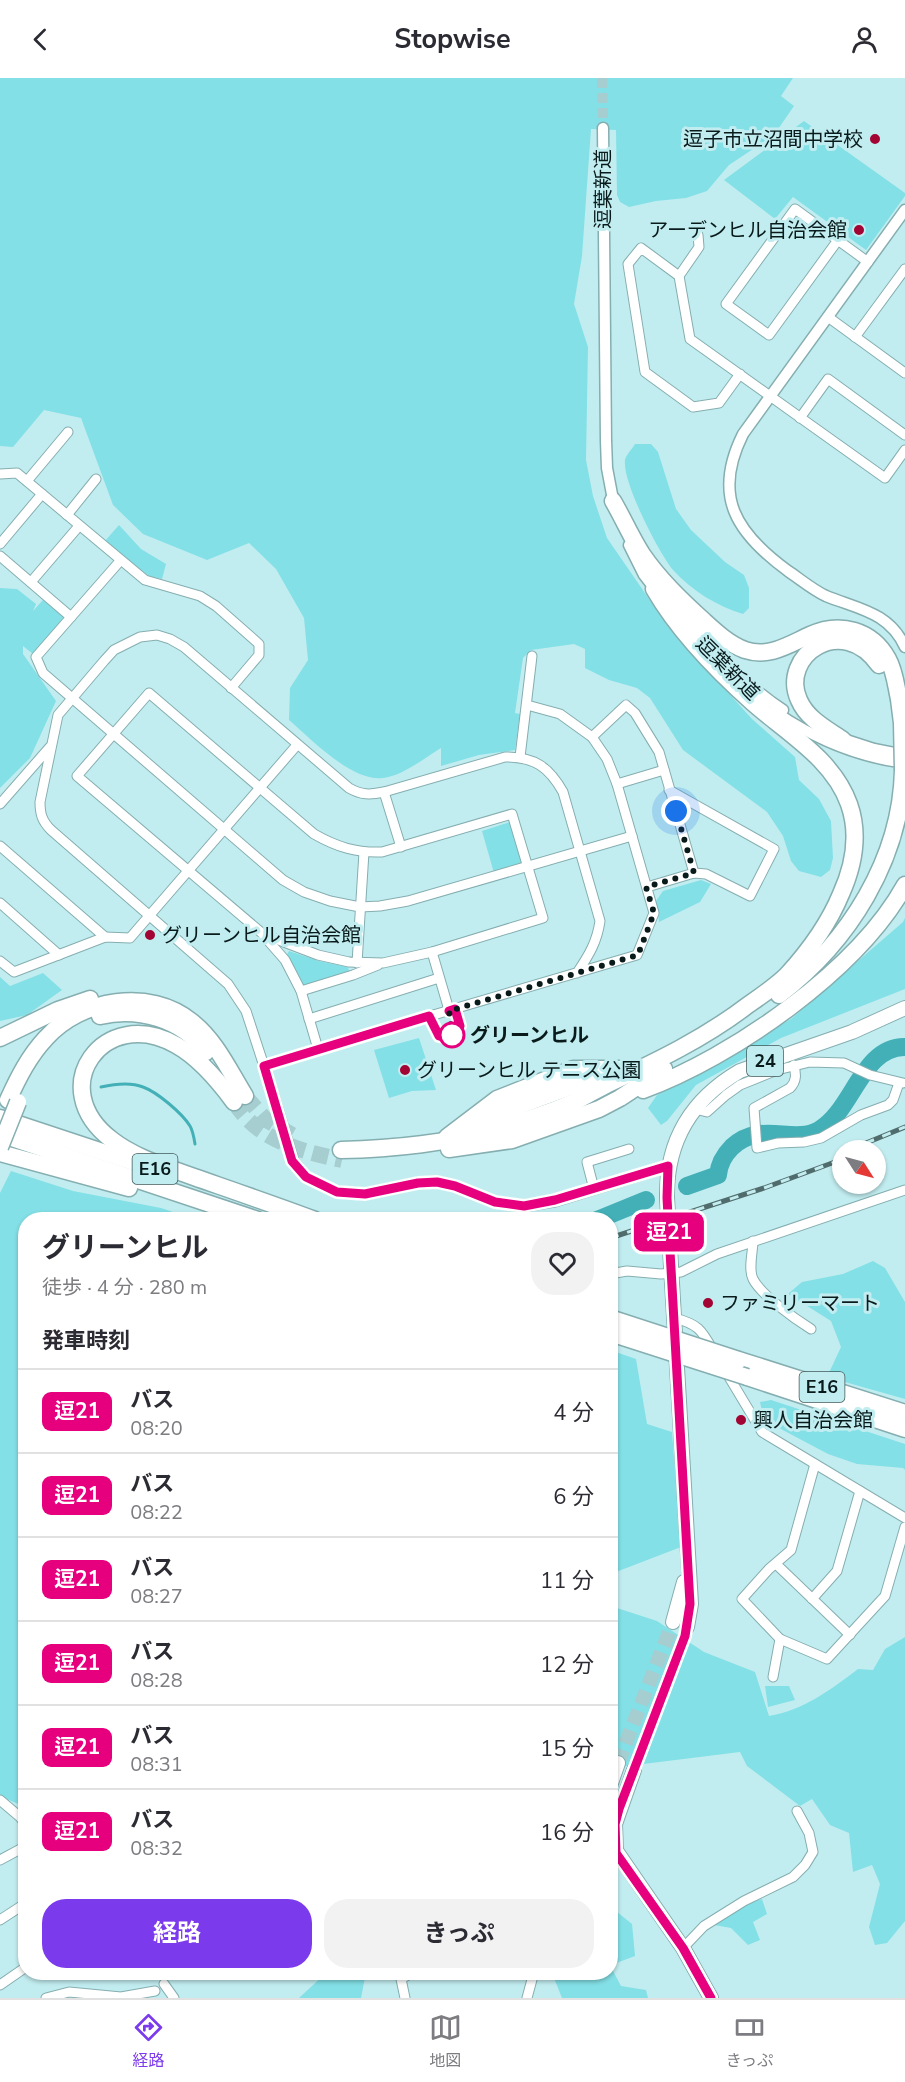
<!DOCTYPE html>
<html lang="ja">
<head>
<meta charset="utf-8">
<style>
  :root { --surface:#fff; --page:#f2f2f3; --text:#2b2b33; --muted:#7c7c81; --line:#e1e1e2; --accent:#7c3aed }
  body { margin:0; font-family:"Nunito Sans","Noto Sans JP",sans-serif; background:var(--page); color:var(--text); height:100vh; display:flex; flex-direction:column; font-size:22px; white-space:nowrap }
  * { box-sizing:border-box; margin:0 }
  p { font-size:20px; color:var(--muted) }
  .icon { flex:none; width:33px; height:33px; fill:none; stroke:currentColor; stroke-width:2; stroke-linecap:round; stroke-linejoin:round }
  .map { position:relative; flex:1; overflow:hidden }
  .sheet { position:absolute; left:18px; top:1134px; width:600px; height:768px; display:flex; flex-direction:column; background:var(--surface); border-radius:24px; box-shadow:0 2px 4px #0004 }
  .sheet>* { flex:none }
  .badge { padding:0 12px; border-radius:9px; font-size:21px; line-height:39px }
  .needle { width:39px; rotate:126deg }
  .buttons { position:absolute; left:832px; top:1062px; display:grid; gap:12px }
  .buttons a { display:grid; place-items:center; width:54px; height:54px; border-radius:50%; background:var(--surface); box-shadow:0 2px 4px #0004; font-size:30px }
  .you { position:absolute; width:30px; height:30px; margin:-15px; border:4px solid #fff; border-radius:50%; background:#1a73e8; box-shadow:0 0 0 9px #1a73e833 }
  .map>.badge { position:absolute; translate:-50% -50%; box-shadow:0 0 0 3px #fff }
  h2 { padding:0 24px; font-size:22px; line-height:54px }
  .round { display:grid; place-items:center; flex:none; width:63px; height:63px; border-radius:24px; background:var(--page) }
  .summary { display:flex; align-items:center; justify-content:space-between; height:102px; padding:0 24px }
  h1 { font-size:28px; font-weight:700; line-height:45px }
  .primary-button { display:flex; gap:12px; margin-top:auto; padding:12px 24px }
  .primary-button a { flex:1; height:69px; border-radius:24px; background:var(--accent); color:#fff; font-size:24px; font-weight:700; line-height:69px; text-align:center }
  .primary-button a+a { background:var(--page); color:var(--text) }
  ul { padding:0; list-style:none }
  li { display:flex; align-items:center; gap:18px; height:84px; padding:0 24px; border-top:2px solid var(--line) }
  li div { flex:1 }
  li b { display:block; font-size:22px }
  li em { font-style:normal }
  li .badge { min-width:66px; font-weight:700; text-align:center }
  header { display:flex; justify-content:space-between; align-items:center; height:78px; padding:0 24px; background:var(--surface); font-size:27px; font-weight:700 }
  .tab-bar { display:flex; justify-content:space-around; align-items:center; height:84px; border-top:2px solid var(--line); background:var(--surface); font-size:16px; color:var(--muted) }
  .tab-bar a { display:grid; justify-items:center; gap:3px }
  .tab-bar .selected { color:var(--accent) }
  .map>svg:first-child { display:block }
  .green { fill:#83e0e6 }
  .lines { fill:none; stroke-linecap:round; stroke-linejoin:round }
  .stream { stroke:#43b0b7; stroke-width:3 }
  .river { stroke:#43b0b7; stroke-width:18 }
  .tertiary-tunnel { stroke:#a6cdd0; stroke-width:10; stroke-dasharray:10 5; stroke-linecap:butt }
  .primary-tunnel { stroke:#a6cdd0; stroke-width:14; stroke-dasharray:14 7; stroke-linecap:butt }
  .motorway-tunnel { stroke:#a6cdd0; stroke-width:16; stroke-dasharray:16 8; stroke-linecap:butt }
  .minor-casing { stroke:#85aeb0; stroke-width:11 }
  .tertiary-casing { stroke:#85aeb0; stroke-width:13 }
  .primary-casing { stroke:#85aeb0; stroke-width:16 }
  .motorway-casing { stroke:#85aeb0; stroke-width:19 }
  .minor { stroke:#fff; stroke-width:9 }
  .tertiary { stroke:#fff; stroke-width:10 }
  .primary { stroke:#fff; stroke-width:14 }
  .motorway { stroke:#fff; stroke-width:16 }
  .rail-casing { stroke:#516c6d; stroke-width:5 }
  .rail { stroke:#c2edf0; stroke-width:3; stroke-dasharray:9; stroke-linecap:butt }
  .primary-bridge-casing { stroke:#85aeb0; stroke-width:16; stroke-linecap:butt }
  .motorway-bridge-casing { stroke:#85aeb0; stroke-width:19; stroke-linecap:butt }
  .primary-bridge { stroke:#fff; stroke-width:14 }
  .motorway-bridge { stroke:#fff; stroke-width:16 }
  .line-casing { stroke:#fff; stroke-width:14 }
  .line { stroke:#e6007e; stroke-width:9 }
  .walk { stroke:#091a1b; stroke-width:6; stroke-dasharray:0 10.8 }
  .poi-dot { fill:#a20433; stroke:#c2edf0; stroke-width:2 }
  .stop-dot { fill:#fff; stroke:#e6007e; stroke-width:3 }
  .labels { text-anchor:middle; stroke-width:6; stroke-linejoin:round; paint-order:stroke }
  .shield { fill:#c2edf0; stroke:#40595b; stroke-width:1.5 }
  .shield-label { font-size:18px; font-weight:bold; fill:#091a1b }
  .poi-label { font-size:20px; fill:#091a1b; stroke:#c2edf0; text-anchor:start }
  .street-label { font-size:20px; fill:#091a1b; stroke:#c2edf0 }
  .stop-label { font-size:20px; font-weight:bold; fill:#091a1b; stroke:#c2edf0; text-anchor:start }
</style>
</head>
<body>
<header><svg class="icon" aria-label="back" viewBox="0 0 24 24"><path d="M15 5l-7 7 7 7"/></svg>Stopwise<svg class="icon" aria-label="person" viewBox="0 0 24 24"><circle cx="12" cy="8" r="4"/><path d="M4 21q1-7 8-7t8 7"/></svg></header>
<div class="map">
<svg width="905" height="1920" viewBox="0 0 905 1920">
  <rect width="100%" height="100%" fill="#c2edf0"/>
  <g class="green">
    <path d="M0 0H793L781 18 794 28 774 57 729 87 707 113 686 120 656 123 629 129 620 124 617 117 616 52 591 51 582 178 574 226 588 269 586 382 593 418 607 460 667 547 752 641 795 679 799 702 819 721 831 743 833 780 830 792 821 799 799 793 791 783 783 758 767 734 683 672 650 620 637 610 609 602 585 590V571L574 566 531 572 523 580 515 635 520 636 515 672 479 677 441 688V670C425 680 402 698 383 700 352 704 311 661 289 642L290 610 308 582 304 540 276 491 249 465 207 482 143 456 113 427 81 340 44 332 13 369 0 368Z"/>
    <polygon points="804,43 905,115 905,118 866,172 793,119 775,141 724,102"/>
    <path d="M635 366H651L658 374 676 431 691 452 725 484 744 497 749 510V530L743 536C717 528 692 513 673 492 659 475 622 404 625 382 626 377 632 371 635 366Z"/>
    <polygon points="119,447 141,471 166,486 162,501 149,498 105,463"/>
    <polygon points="0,510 17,511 36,526 33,533 43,522 64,539 33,576 23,568 23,576 56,623 30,680 0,710"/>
    <polygon points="510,744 522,787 494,795 482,753"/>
    <polygon points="701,802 711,806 700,824 659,844 656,823 663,813"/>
    <polygon points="905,840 905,911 781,960 696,1007 667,1043 661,1047 648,1030 657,1017 791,941 903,844"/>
    <polygon points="289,873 319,883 348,889 349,893 304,909 295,890 286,878"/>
    <polygon points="43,895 62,912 27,937 0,943 0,899 10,908"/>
    <polygon points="419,960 436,1012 412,1013 389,1020 374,972"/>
    <polygon points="11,1093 73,1113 161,1130 194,1141 26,1142 25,1729 0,1718 0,1115"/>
    <polygon points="873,1183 885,1190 905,1224 905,1321 827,1299 841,1269 831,1243 788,1216 802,1204 843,1196"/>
    <path d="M610 1272 636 1281 647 1346 672 1354 681 1469 616 1494 617 1530 657 1543 704 1574 755 1594 769 1638C802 1633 832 1611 858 1591L873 1592 885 1571 905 1559V1843L887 1865 875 1867 869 1849 880 1806 872 1787 853 1794 849 1755 830 1747 812 1721 800 1728 747 1688 740 1674 611 1690Z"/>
    <polygon points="771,1322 905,1366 905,1392 903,1390 857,1386 828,1376 764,1342 760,1324"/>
    <polygon points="765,1608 789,1608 795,1622 768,1629"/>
    <polygon points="762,1821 767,1836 753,1844 760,1862 748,1867 731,1850 714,1847 748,1825"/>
    <polygon points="611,1829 632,1846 635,1878 611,1887"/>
    <polygon points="611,1889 621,1908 646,1912 648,1920 562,1920 552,1895 610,1894"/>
    <polygon points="366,1894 361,1920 299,1920 326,1895"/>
  </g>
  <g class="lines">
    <path class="stream" d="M101 1009C114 1006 131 1004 143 1009 157 1014 182 1035 190 1048 193 1053 194 1060 195 1066"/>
    <g class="river">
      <path d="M687 1108 718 1097C719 1086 724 1077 732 1069 762 1042 792 1067 819 1052 853 1033 862 968 905 969"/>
      <polyline points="597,1142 646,1122"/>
    </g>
    <polyline class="tertiary-tunnel" points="602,0 603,50"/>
    <g class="primary-tunnel">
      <polyline points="618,1685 673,1544"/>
      <polyline points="634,1692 687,1549"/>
    </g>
    <g class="motorway-tunnel">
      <polyline points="245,1018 265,1041 292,1057"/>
      <path d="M234 1024C259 1063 300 1073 342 1082"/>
    </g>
    <g class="minor-casing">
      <g id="minor">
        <polyline points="838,162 769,257 726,226 795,131 868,184"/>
        <polyline points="679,198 699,169 698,157"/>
        <polyline points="828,239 905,295"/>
        <polyline points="855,259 905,191"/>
        <path d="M740 296 719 325 693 329 645 294 628 186 641 170 679 198 690 261C755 307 820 354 885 400L905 372"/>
        <polyline points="800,340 828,301 905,357"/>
        <polyline points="0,396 17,395 145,502 200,518 216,528 259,566 259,577 231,610"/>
        <polyline points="27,403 68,354"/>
        <polyline points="67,437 96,401"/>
        <polyline points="0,466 42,416"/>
        <polyline points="0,478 71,539"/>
        <polyline points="120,483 36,579 43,595 283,802 304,814 330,823 360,829 380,828 408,823 632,758"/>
        <polyline points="31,504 79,448"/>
        <path d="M149 615 314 756C337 769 356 775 382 774L512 736 543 840 432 874 383 885 349 884 318 877 263 856 77 698Z"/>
        <path d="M527 627 560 636 592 659 607 681 617 706 654 835 637 877 318 971 264 988 246 933 228 906 51 752C42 743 40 736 40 724L58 637 104 583 114 572 140 559 157 557 170 561 184 569 349 710C361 717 370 717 384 714L505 679C535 679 549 689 563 714L600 843C597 864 589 877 577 895"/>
        <polyline points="592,659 626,627 635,635 659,674 694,795"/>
        <polyline points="520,679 532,578"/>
        <polyline points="617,706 664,692"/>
        <polyline points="384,714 401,769"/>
        <polyline points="0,726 50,669"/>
        <polyline points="0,768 105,859"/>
        <polyline points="647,809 694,795 706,796 750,818 774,771 669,712"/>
        <polyline points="0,825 59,877"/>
        <polyline points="264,858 285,882 301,913 318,971"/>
        <polyline points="432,874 449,932"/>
        <polyline points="0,883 14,894 105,859 130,860 297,667"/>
        <polyline points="357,885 364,774"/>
        <polyline points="301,913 353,897 378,887"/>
        <polyline points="309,941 439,900"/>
        <path d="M794 987C796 996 797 1003 790 1010L754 1030 757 1070 778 1065 804 1064 821 1060 861 1037 888 1027 893 1022 899 1005"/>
        <polyline points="695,1031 707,1034 726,1017 740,1007 777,992 810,984 844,985 870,997 903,1005"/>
        <polyline points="594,1111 587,1084 629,1071"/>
        <path d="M753 1163C753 1173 748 1191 753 1201 761 1217 795 1241 811 1251"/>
        <polyline points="610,1196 627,1193 661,1196 681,1194 717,1176 905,1112"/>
        <path d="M674 1240C699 1246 702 1253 714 1274"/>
        <polyline points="726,1294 762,1354 905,1440"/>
        <polyline points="815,1386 791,1472 769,1491 742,1521 780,1561 827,1581 885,1518 905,1449"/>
        <polyline points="776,1486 850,1557"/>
        <polyline points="812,1521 837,1493 860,1413"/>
        <polyline points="773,1599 780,1561"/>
        <polyline points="0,1722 20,1739 26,1747"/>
        <polyline points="0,1782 26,1768"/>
        <polyline points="0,1842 26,1825"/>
        <polyline points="683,1870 704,1848 744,1823 793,1799 805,1787 813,1774 809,1755 797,1733"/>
        <polyline points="164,1906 174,1920"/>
        <polyline points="0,1907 26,1889"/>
        <polyline points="46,1920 69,1914 121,1919 155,1913"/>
        <polyline points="405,1920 401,1901 413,1894"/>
        <polyline points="527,1920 534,1894"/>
      </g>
    </g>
    <g class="tertiary-casing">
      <g id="tertiary">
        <polyline points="603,50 606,363 607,390 614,427"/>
        <path d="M905 132 743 356C712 418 736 455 788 493 800 501 813 512 826 518 858 531 889 534 905 569"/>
        <polyline points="629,467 644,497 658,515"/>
        <path d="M666 517C702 558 737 602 783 632"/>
        <path d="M774 633C813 660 857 679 905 685"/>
        <polyline points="840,660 874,671 905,677"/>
        <polyline points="264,988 293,1083 306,1099 337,1114 365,1116 418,1105 437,1104 455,1108 495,1124 524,1128 555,1123 668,1088"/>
      </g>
    </g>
    <g class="primary-casing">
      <g id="primary">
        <path d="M667 1120C666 1063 692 1021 740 993L852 954 905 930"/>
        <polyline points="671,1188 691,1526 687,1549"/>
        <polyline points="673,1544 684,1504"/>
        <polyline points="610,1708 618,1685"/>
        <polyline points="610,1764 683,1870 711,1920"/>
        <polyline points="616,1773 615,1746 634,1692"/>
      </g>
    </g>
    <g class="motorway-casing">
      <g id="motorway">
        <path d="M613 423C623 440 631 459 642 476 659 501 681 522 704 543 716 554 729 566 745 572 769 580 788 567 810 557 840 543 872 552 888 581 895 594 896 608 899 621"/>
        <path d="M843 662C827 651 807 641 799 622 779 578 842 534 879 587"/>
        <path d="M779 917C849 864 901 781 903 692"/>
        <path d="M100 938C138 929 182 941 206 974"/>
        <polyline points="0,960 58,932 90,921"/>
        <path d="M643 1012C733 979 858 892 905 807"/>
        <path d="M8 1022C18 1000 29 978 46 960 81 921 150 909 192 944 216 963 229 992 245 1018"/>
        <path d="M234 1024C220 1005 198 979 176 967 104 926 43 1010 112 1062 135 1080 167 1089 194 1099 234 1113 275 1127 315 1142"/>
        <polyline points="0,1040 133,1084"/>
        <polyline points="473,1045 591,1001 610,999"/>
        <polyline points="0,1056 258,1142"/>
        <polyline points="447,1059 497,1021 573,991 637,991"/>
        <polyline points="449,1071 512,1062 599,1031 620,1020 664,991"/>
        <path d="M341 1072C390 1071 453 1065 500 1050 526 1042 553 1034 578 1022 588 1017 598 1011 608 1006 657 983 705 960 748 927 761 918 776 908 787 897 808 874 829 845 841 816 854 787 860 757 849 726 833 681 787 655 753 625 716 592 679 554 654 511"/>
        <polyline points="0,1075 129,1110"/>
        <polyline points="739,1282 905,1335"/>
        <polyline points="747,1299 905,1351"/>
      </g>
    </g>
    <use href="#minor" class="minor"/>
    <use href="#tertiary" class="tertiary"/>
    <use href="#primary" class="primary"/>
    <use href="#motorway" class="motorway"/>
    <g class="rail-casing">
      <g id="rail">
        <polyline points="849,1072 905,1049"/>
        <polyline points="610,1160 764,1110 843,1081"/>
      </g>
    </g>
    <use href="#rail" class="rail"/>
    <g class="primary-bridge-casing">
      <polyline id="primary-bridge" points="667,1120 671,1188"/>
    </g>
    <g class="motorway-bridge-casing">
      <g id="motorway-bridge">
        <polyline points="899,621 902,645 903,692"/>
        <polyline points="0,1069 18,1024"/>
        <polyline points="610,1240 739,1282"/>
        <polyline points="610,1255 747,1299"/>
      </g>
    </g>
    <use href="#primary-bridge" class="primary-bridge"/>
    <use href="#motorway-bridge" class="motorway-bridge"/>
  </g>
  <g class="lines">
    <g class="line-casing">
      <polyline id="line" points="449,933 455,931 460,948 455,956 443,959 439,958 429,938 264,988 292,1083 306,1099 337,1114 365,1116 418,1105 437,1104 455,1108 495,1124 524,1128 555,1122 668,1088 667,1120 690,1526 685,1558 619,1731 615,1746 616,1775 683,1870 711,1920"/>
    </g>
    <use href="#line" class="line"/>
    <polyline class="walk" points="452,957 449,933 638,877 654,835 646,809 694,795 676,733"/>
  </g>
  <g class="poi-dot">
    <circle cx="875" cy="61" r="6"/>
    <circle cx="859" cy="152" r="6"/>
    <circle cx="150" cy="857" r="6"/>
    <circle cx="405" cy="992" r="6"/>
    <circle cx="708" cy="1225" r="6"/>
    <circle cx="741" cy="1342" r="6"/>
  </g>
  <circle class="stop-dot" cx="452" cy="957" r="12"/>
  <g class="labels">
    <g class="shield">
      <rect x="747" y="968" width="36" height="30" rx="4.5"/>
      <rect x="132.5" y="1076" width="45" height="30" rx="4.5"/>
      <rect x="799.5" y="1294" width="45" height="30" rx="4.5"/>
    </g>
    <g class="shield-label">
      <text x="765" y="989">24</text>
      <text x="155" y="1097">E16</text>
      <text x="822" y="1315">E16</text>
    </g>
    <g class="poi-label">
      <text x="863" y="68" text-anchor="end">逗子市立沼間中学校</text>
      <text x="847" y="159" text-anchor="end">アーデンヒル自治会館</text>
      <text x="162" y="864">グリーンヒル自治会館</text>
      <text x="417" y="999">グリーンヒル テニス公園</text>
      <text x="720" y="1232">ファミリーマート</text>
      <text x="753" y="1349">興人自治会館</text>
    </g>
    <g class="street-label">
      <text transform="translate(603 111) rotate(-90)" y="7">逗葉新道</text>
      <text transform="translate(728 590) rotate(45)" y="7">逗葉新道</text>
    </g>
    <g class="stop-label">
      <text x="470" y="964">グリーンヒル</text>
    </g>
  </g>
</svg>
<div class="buttons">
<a><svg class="needle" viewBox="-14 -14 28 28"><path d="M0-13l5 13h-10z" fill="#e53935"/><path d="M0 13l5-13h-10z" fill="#7c7c81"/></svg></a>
</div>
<div class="you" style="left:676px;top:733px"></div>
<b class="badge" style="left:669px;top:1154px;background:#e6007e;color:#fff">逗21</b>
<section class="sheet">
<div class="summary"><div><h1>グリーンヒル</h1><p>徒歩 · 4 分 · 280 m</p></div><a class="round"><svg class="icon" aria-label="heart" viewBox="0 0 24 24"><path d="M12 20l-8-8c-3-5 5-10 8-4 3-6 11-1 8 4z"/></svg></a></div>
<h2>発車時刻</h2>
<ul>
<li><span class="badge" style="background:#e6007e;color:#fff">逗21</span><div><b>バス</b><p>08:20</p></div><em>4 分</em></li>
<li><span class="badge" style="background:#e6007e;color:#fff">逗21</span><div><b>バス</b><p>08:22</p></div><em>6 分</em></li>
<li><span class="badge" style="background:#e6007e;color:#fff">逗21</span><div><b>バス</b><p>08:27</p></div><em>11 分</em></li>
<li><span class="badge" style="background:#e6007e;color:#fff">逗21</span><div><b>バス</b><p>08:28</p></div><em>12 分</em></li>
<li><span class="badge" style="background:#e6007e;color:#fff">逗21</span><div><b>バス</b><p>08:31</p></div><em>15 分</em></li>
<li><span class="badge" style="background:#e6007e;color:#fff">逗21</span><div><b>バス</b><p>08:32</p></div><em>16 分</em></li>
</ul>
<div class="primary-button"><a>経路</a><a>きっぷ</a></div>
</section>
</div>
<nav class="tab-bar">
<a class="selected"><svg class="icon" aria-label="directions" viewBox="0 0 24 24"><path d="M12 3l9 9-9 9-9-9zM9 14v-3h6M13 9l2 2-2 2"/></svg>経路</a>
<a><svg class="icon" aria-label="map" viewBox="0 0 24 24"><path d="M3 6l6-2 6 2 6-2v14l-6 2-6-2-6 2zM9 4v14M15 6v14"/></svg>地図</a>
<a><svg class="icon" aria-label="tickets" viewBox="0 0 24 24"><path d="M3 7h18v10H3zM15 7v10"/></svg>きっぷ</a>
</nav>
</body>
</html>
